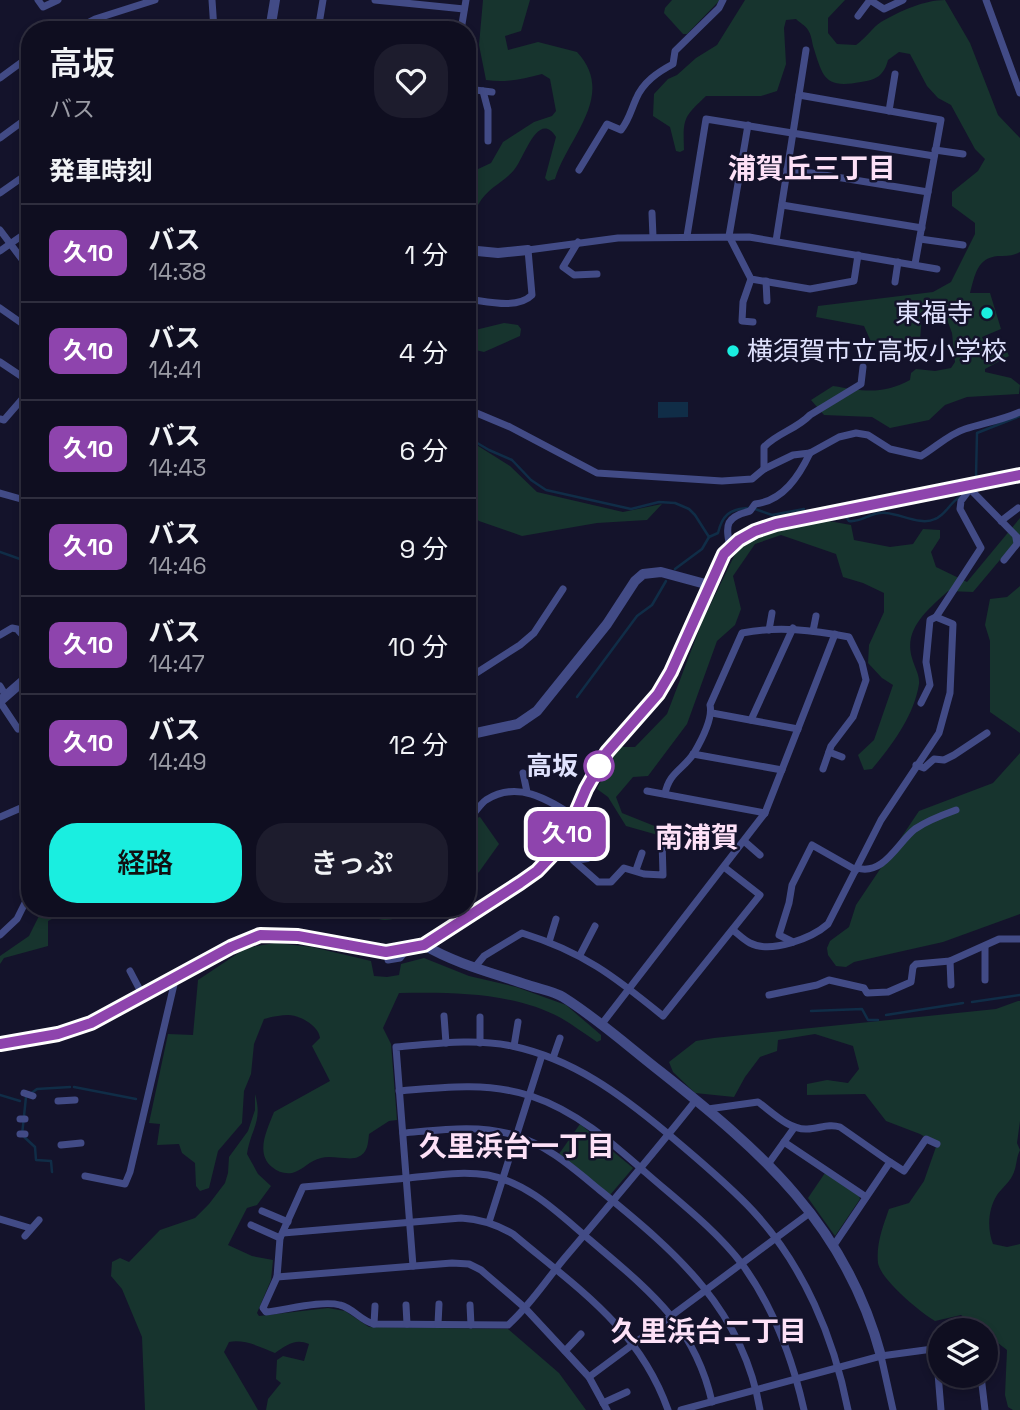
<!DOCTYPE html>
<html lang="ja">
<head>
<meta charset="utf-8">
<style>
  :root { --surface:#0f0e20; --page:#1d1c2d; --text:#f1f3f6; --muted:#9b9ca5; --line:#2f2e3e; --accent:#1aeee0 }
  body { margin:0; font-family:"Space Grotesk","Noto Sans JP",sans-serif; background:var(--page); color:var(--text); height:100vh; display:flex; flex-direction:column; font-size:26px; white-space:nowrap }
  * { box-sizing:border-box; margin:0 }
  p { font-size:23px; color:var(--muted) }
  .icon { flex:none; width:38px; height:38px; fill:none; stroke:currentColor; stroke-width:2; stroke-linecap:round; stroke-linejoin:round }
  .map { position:relative; flex:1; overflow:hidden }
  .panel { position:absolute; left:21px; top:21px; width:455px; height:896px; display:flex; flex-direction:column; background:var(--surface); border-radius:28px; box-shadow:0 4px 10px #0003,0 0 0 2px var(--line) }
  .panel>* { flex:none }
  .badge { padding:0 14px; border-radius:10px; font-size:24px; line-height:46px }
  .buttons { position:absolute; left:928px; top:1318px; display:grid; gap:14px }
  .buttons a { display:grid; place-items:center; width:70px; height:70px; border-radius:50%; background:var(--surface); box-shadow:0 4px 10px #0003,0 0 0 2px var(--line); font-size:35px }
  .map>.badge { position:absolute; translate:-50% -50%; box-shadow:0 0 0 4px #fff }
  h2 { padding:0 28px; font-size:26px; line-height:63px }
  .round { display:grid; place-items:center; flex:none; width:74px; height:74px; border-radius:28px; background:var(--page) }
  .overview { display:flex; align-items:center; justify-content:space-between; height:119px; padding:0 28px }
  h1 { font-size:33px; font-weight:600; line-height:52px }
  .cta { display:flex; gap:14px; margin-top:auto; padding:14px 28px }
  .cta a { flex:1; height:80px; border-radius:28px; background:var(--accent); color:#111; font-size:28px; font-weight:600; line-height:80px; text-align:center }
  .cta a+a { background:var(--page); color:var(--text) }
  ul { padding:0; list-style:none }
  li { display:flex; align-items:center; gap:21px; height:98px; padding:0 28px; border-top:2px solid var(--line) }
  li div { flex:1 }
  li b { display:block; font-size:26px }
  li em { font-style:normal }
  li .badge { min-width:77px; font-weight:700; text-align:center }
  .map>svg:first-child { display:block }
  .green { fill:#17342e }
  .water { fill:#102d47 }
  .lines { fill:none; stroke-linecap:round; stroke-linejoin:round }
  .stream { stroke:#102d47; stroke-width:2.5 }
  .minor { stroke:#424b86; stroke-width:7 }
  .tertiary { stroke:#424b86; stroke-width:10 }
  .secondary { stroke:#7e8ff5; stroke-width:10 }
  .line-casing { stroke:#fff; stroke-width:16 }
  .line { stroke:#8e44ad; stroke-width:10 }
  .poi-dot { fill:#1aeee0; stroke:#14132b; stroke-width:2.5 }
  .stop-dot { fill:#fff; stroke:#8e44ad; stroke-width:3.5 }
  .labels { text-anchor:middle; stroke-width:5; stroke-linejoin:round; paint-order:stroke }
  .poi-label { font-size:26px; fill:#dfe1fd; stroke:#14132b; text-anchor:end }
  .stop-label { font-size:26px; font-weight:bold; fill:#dfe1fd; stroke:#14132b; text-anchor:end }
  .neighbourhood-label { font-size:28px; font-weight:bold; fill:#fde1f7; stroke:#14132b }
</style>
</head>
<body>
<div class="map">
<svg width="1020" height="1410" viewBox="0 0 1020 1410">
  <rect width="100%" height="100%" fill="#14132b"/>
  <g class="green">
    <path d="M483 0H530L521 31 505 36 508 50 538 42 577 52C617 95 568 137 555 179L548 181 545 178 556 137C538 109 524 159 514 170 502 184 488 187 478 205L467 202V187L476 170 491 163 503 142 534 122 552 116 556 111 550 79 542 74C522 79 506 83 486 80L479 45Z"/>
    <polygon points="672,0 720,0 687,34 683,34 664,13 665,8"/>
    <path d="M745 0H845L828 18V33L837 44 856 45C865 39 873 27 881 22 900 11 924 0 945 0L970 43 998 115 1020 138V252C1013 256 1006 256 998 256 977 258 975 275 970 293H990L1001 329 982 337 989 353 1005 347 1009 356 985 369V372L1011 378 1020 385 1019 394 967 397 945 405 929 420 890 428 872 417 824 415 811 400 833 386C863 391 882 395 910 380L911 373 916 369 935 371 951 368 955 362 952 333 943 309 922 315 920 340 872 344 864 326 816 317 818 306 933 292 951 282 975 234V223L952 206V192L978 171 985 159 975 149 951 105 938 98 927 86 910 54 899 52 888 60C884 75 877 80 861 82 824 89 823 77 813 46 812 41 811 34 808 30 806 26 799 22 796 19L786 20 784 28 786 64 777 91 761 96H706C683 118 683 118 684 150L680 152 676 151 670 127 653 116 654 94 668 79 677 75 696 58 717 45Z"/>
    <polygon points="504,323 518,325 521,329 520,336 484,352 467,348 467,332"/>
    <polygon points="467,439 510,466 537,492 623,512 662,504 647,520 597,523 522,536 479,521 467,509"/>
    <path d="M1020 518V536L973 592 948 591C929 609 903 628 912 658 914 666 920 675 919 684 914 716 892 745 872 769L864 770 858 755 874 740 893 685 882 678 868 663 869 645 884 612V593L863 583 843 577 836 554 781 535 755 544 733 576 741 609 735 625 717 641 687 724 648 776 633 777 616 797 622 813 677 835 672 839 626 826 608 797 597 789 618 747H635L667 714 702 622 737 550 763 534 823 520 851 525 854 540 890 547 913 544 923 529 940 530V538L931 552 936 567 967 582Z"/>
    <polygon points="1020,586 1020,733 990,712 990,641 985,625 990,599 1007,597"/>
    <polygon points="1020,753 1020,914 943,942 854,962 846,967 836,966 828,955 827,948 830,941 849,927 856,905 919,811 993,783"/>
    <polygon points="480,817 499,844 479,872 467,881 467,821"/>
    <polygon points="43,908 73,908 48,921 48,946 4,958 0,964 0,956 29,936"/>
    <path d="M365 908H411C393 922 387 923 366 915Z"/>
    <path d="M275 943 312 947 371 961 374 976 387 977 399 975 401 964 424 958 469 976 516 987 566 1005 601 1035V1040L597 1042C585 1034 573 1025 561 1018 513 992 451 992 399 993L383 1028 391 1044 397 1120 389 1121 369 1134C368 1143 368 1153 358 1157 350 1161 332 1155 321 1158 310 1160 302 1171 292 1173 284 1174 278 1172 272 1167 255 1153 267 1130 274 1112L330 1081 312 1046 320 1038C319 1026 300 1015 288 1015 280 1015 271 1017 264 1019L254 1044 251 1074 244 1091 242 1123 218 1151 209 1188 200 1191 196 1186 195 1163 182 1153 179 1144 157 1145 160 1124 149 1123 168 1034 193 1035 198 980 246 948Z"/>
    <path d="M1018 1001H1020V1121L1017 1143 1020 1150C1016 1158 1017 1165 1014 1172 1011 1181 1002 1188 997 1195 988 1209 987 1229 993 1244L1007 1247 1020 1244V1410H1013L1008 1407 1005 1395 1007 1350 985 1333V1330H981L961 1315 935 1321C920 1312 881 1280 878 1263 876 1244 883 1226 889 1209L909 1203 924 1181 937 1144 920 1134 886 1121 865 1094 807 1095V1084L827 1080 848 1083 859 1069 853 1046 815 1034 778 1040 777 1051 760 1057 745 1077 734 1097 695 1093 673 1072 669 1062 696 1041 714 1038 996 1009Z"/>
    <path d="M255 1094C263 1122 251 1128 247 1154L258 1174 271 1186 257 1205 247 1208 228 1245 252 1256 273 1260 271 1280 257 1313 259 1316 328 1308 345 1311 369 1327 508 1329 559 1373 586 1410H266L268 1399 281 1383 276 1379 277 1360 283 1356 304 1361 309 1344C295 1338 287 1345 275 1353 261 1347 244 1339 229 1342L224 1352 258 1410H145L142 1337 122 1289 111 1276 112 1262 120 1258 129 1262 160 1230 195 1218 209 1204 225 1183 228 1173 229 1157 248 1131 255 1110Z"/>
    <polygon points="580,1124 633,1168 610,1195 559,1154"/>
    <polygon points="825,1173 859,1196 860,1199 835,1236 808,1198"/>
  </g>
  <polygon class="water" points="658,402 688,402 688,417 658,418"/>
  <g class="lines">
    <g class="stream">
      <path d="M467 437 489 450 512 460 531 480 546 490 631 509 659 502 675 503 689 509 695 515 709 537 718 533C722 516 729 509 748 508"/>
      <polyline points="976,476 977,433 1020,416"/>
      <polyline points="755,509 772,515 804,509"/>
      <path d="M844 514 849 521C862 523 871 511 886 513 901 514 921 526 935 519 946 515 950 502 960 497"/>
      <polyline points="0,552 20,559 30,555"/>
      <polyline points="675,569 702,549 709,537"/>
      <polyline points="577,697 637,616 652,605 666,581"/>
      <polyline points="972,1002 1020,995"/>
      <polyline points="811,1011 862,1009 868,1020 878,1020"/>
      <polyline points="886,1015 963,1003"/>
      <polyline points="74,1087 136,1099"/>
      <polyline points="0,1095 20,1101"/>
      <polyline points="52,1172 51,1161 36,1160 35,1147 22,1135 26,1097 37,1089 70,1087"/>
    </g>
    <g class="minor">
      <polyline points="38,0 43,7 58,0"/>
      <polyline points="212,0 214,30"/>
      <polyline points="375,0 464,9"/>
      <polyline points="986,0 1020,93"/>
      <polyline points="858,16 870,0 884,9 903,0"/>
      <polyline points="74,30 95,19 155,0"/>
      <polyline points="318,30 323,0"/>
      <polyline points="461,30 466,0"/>
      <polyline points="0,78 30,56"/>
      <polyline points="467,89 492,92"/>
      <polyline points="483,91 488,110 488,141"/>
      <polyline points="799,95 941,120 915,264"/>
      <polyline points="889,111 895,74"/>
      <polyline points="748,125 729,236 751,279 810,289 854,281 858,255"/>
      <polyline points="0,138 30,116"/>
      <polyline points="935,150 963,154"/>
      <polyline points="787,169 928,192"/>
      <path d="M579 170 607 124 621 130C629 120 631 110 636 99 643 82 658 72 673 64L675 51 719 8 723 0"/>
      <polyline points="0,193 30,172"/>
      <polyline points="782,205 922,228"/>
      <polyline points="652,213 653,237"/>
      <polyline points="0,230 30,270"/>
      <polyline points="687,236 706,119 934,156"/>
      <polyline points="920,239 963,245"/>
      <polyline points="776,241 806,50"/>
      <polyline points="578,242 563,267 574,275 597,274"/>
      <polyline points="0,251 30,230"/>
      <polyline points="751,279 743,302 742,321 753,322"/>
      <polyline points="766,281 767,301"/>
      <polyline points="895,282 898,262"/>
      <path d="M467 299C486 301 517 310 532 295L528 250 618 238 749 237 937 269"/>
      <polyline points="0,308 30,329"/>
      <polyline points="0,362 30,382"/>
      <path d="M467 409 510 427 597 473 722 481 752 479 764 469 793 455 810 453 839 437 856 433 868 435 890 449 921 456C936 447 949 434 965 429 984 423 1002 420 1020 412"/>
      <polyline points="0,419 4,420 30,390"/>
      <path d="M764 469V447C777 433 797 429 810 415L861 384 863 367"/>
      <polyline points="970,489 1020,540"/>
      <polyline points="0,493 21,499 30,499"/>
      <polyline points="1001,521 1018,508"/>
      <path d="M730 547C725 524 726 517 750 511L755 504C783 501 799 476 810 453"/>
      <polyline points="1004,560 1017,544 1016,538"/>
      <polyline points="769,630 772,613"/>
      <polyline points="813,631 816,616"/>
      <polyline points="0,635 12,628 17,629 30,643"/>
      <polyline points="467,679 520,645 534,633 563,589"/>
      <polyline points="0,686 6,696"/>
      <polyline points="0,702 18,729"/>
      <polyline points="467,702 474,734"/>
      <polyline points="921,703 930,685 926,662 930,620 936,617"/>
      <polyline points="712,713 798,729"/>
      <polyline points="751,720 793,628"/>
      <polyline points="829,752 842,757"/>
      <polyline points="693,754 782,770"/>
      <polyline points="916,765 924,768 934,759 944,760 954,755 987,733"/>
      <polyline points="523,773 527,792"/>
      <polyline points="647,791 765,813"/>
      <path d="M665 794C669 772 683 770 694 753 701 741 713 718 710 705L742 633C778 626 813 630 849 637L862 663 866 680 853 717 831 746 823 769"/>
      <polyline points="0,817 30,804"/>
      <path d="M467 821C474 815 479 805 486 800 517 780 547 799 574 816"/>
      <polyline points="744,841 760,855"/>
      <path d="M559 848C572 856 587 868 597 849 600 843 601 838 600 832L584 808 579 805"/>
      <polyline points="574,857 573,860 598,882 611,882 624,868 644,874 663,875 662,840"/>
      <path d="M857 868C884 876 898 842 915 829 928 820 942 815 956 810"/>
      <polyline points="636,870 642,853"/>
      <path d="M733 930C738 934 744 940 750 943 771 954 812 938 828 924L881 820 939 733 950 693 953 624 936 617 981 548 960 509 961 501 970 489 969 485"/>
      <polyline points="0,935 17,919 30,893"/>
      <polyline points="549,942 556,919"/>
      <polyline points="793,942 779,935 789,903 792,885 812,845 856,870"/>
      <polyline points="985,946 985,980"/>
      <polyline points="580,955 595,926"/>
      <polyline points="388,960 400,958 407,949"/>
      <polyline points="950,961 951,985"/>
      <path d="M475 967 484 956 522 933C583 952 614 976 663 1016L760 895 724 867"/>
      <polyline points="130,971 142,994"/>
      <polyline points="769,995 817,985 829,980 864,988 867,993 888,992 911,982 913,967 916,964 950,961 999,939 1020,939"/>
      <polyline points="444,1016 446,1043"/>
      <polyline points="601,1025 765,813 835,634"/>
      <polyline points="480,1043 480,1017"/>
      <polyline points="514,1046 518,1022"/>
      <polyline points="553,1058 560,1038"/>
      <path d="M399 1091C444 1087 488 1082 531 1096 576 1111 611 1142 645 1172 678 1201 715 1229 742 1264 774 1308 792 1357 804 1410"/>
      <polyline points="24,1093 33,1096"/>
      <path d="M696 1100C655 1152 611 1203 568 1254 548 1277 531 1305 508 1325L374 1324C361 1321 353 1308 340 1305 322 1300 286 1310 266 1312L263 1308 277 1277 280 1238 303 1187C338 1184 373 1181 409 1178 435 1175 462 1171 488 1175 529 1183 559 1214 590 1240 618 1264 647 1287 671 1316 690 1340 705 1371 712 1402"/>
      <polyline points="58,1101 75,1100"/>
      <path d="M708 1109 758 1102C772 1112 789 1130 807 1129 819 1129 828 1123 840 1127L890 1162 834 1245"/>
      <polyline points="20,1119 25,1119"/>
      <path d="M403 1133C439 1130 478 1124 514 1135 548 1145 575 1170 602 1192 677 1253 743 1310 760 1410"/>
      <polyline points="20,1134 25,1134"/>
      <polyline points="784,1142 866,1197"/>
      <polyline points="61,1145 81,1143"/>
      <polyline points="890,1162 904,1171 926,1139 937,1144"/>
      <polyline points="769,1163 794,1128"/>
      <polyline points="85,1176 125,1184 130,1172 176,976"/>
      <polyline points="262,1211 288,1222"/>
      <polyline points="0,1219 30,1228"/>
      <polyline points="489,1222 542,1055"/>
      <polyline points="251,1225 280,1238"/>
      <path d="M283 1233 461 1218C481 1219 496 1224 513 1234 577 1288 639 1328 668 1410"/>
      <polyline points="25,1236 39,1220"/>
      <path d="M413 1266 396 1047C434 1044 473 1038 512 1046 573 1059 620 1094 667 1133 696 1158 727 1183 753 1211 804 1266 834 1338 848 1410"/>
      <polyline points="277,1277 452,1263 469,1264 481,1270 524,1307 589,1377 607,1410"/>
      <polyline points="406,1305 407,1324"/>
      <polyline points="470,1305 471,1325"/>
      <polyline points="374,1324 375,1306"/>
      <polyline points="438,1324 439,1304"/>
      <polyline points="936,1349 941,1410"/>
      <polyline points="565,1351 581,1334"/>
      <polyline points="881,1356 893,1410"/>
      <polyline points="981,1376 985,1410"/>
      <polyline points="589,1377 811,1212"/>
      <polyline points="603,1403 627,1392"/>
      <polyline points="681,1410 881,1356 940,1348"/>
    </g>
    <g class="tertiary">
      <polyline points="270,30 275,0"/>
      <polyline points="467,250 498,253 528,250"/>
      <polyline points="0,701 30,675"/>
      <polyline points="467,735 518,724 537,711 607,624 635,581 643,574 661,572 709,585"/>
      <path d="M424 945C456 964 493 973 528 985 539 989 553 991 563 997 598 1019 629 1047 661 1072 762 1152 846 1225 881 1356"/>
    </g>
    <polyline class="secondary" points="0,1044 58,1034 91,1022 231,947 260,935 297,936 386,952 424,945 537,871 552,857 562,842 586,789 607,752 644,711 671,672 724,554 747,535 776,524 1020,475"/>
  </g>
  <g class="lines">
    <g class="line-casing">
      <polyline id="line" points="0,1044 58,1034 91,1023 231,947 260,935 298,936 386,952 424,945 520,883 537,871 559,848 569,829 586,789 607,752 658,694 671,672 724,554 739,540 755,531 776,524 1020,475"/>
    </g>
    <use href="#line" class="line"/>
  </g>
  <g class="poi-dot">
    <circle cx="987" cy="313" r="7"/>
    <circle cx="733" cy="351" r="7"/>
  </g>
  <circle class="stop-dot" cx="599" cy="766" r="14"/>
  <g class="labels">
    <g class="poi-label">
      <text x="973" y="322">東福寺</text>
      <text x="747" y="360" text-anchor="start">横須賀市立高坂小学校</text>
    </g>
    <g class="stop-label">
      <text x="578" y="775">高坂</text>
    </g>
    <g class="neighbourhood-label">
      <text x="812" y="178">浦賀丘三丁目</text>
      <text x="697" y="847">南浦賀</text>
      <text x="517" y="1156">久里浜台一丁目</text>
      <text x="709" y="1341">久里浜台二丁目</text>
    </g>
  </g>
</svg>
<div class="buttons">
<a><svg class="icon" aria-label="layers" viewBox="0 0 24 24"><path d="M12 4l9 5-9 5-9-5zM3 14l9 5 9-5"/></svg></a>
</div>
<b class="badge" style="left:567px;top:834px;background:#8e44ad;color:#fff">久10</b>
<section class="panel">
<div class="overview"><div><h1>高坂</h1><p>バス</p></div><a class="round"><svg class="icon" aria-label="heart" viewBox="0 0 24 24"><path d="M12 20l-8-8c-3-5 5-10 8-4 3-6 11-1 8 4z"/></svg></a></div>
<h2>発車時刻</h2>
<ul>
<li><span class="badge" style="background:#8e44ad;color:#fff">久10</span><div><b>バス</b><p>14:38</p></div><em>1 分</em></li>
<li><span class="badge" style="background:#8e44ad;color:#fff">久10</span><div><b>バス</b><p>14:41</p></div><em>4 分</em></li>
<li><span class="badge" style="background:#8e44ad;color:#fff">久10</span><div><b>バス</b><p>14:43</p></div><em>6 分</em></li>
<li><span class="badge" style="background:#8e44ad;color:#fff">久10</span><div><b>バス</b><p>14:46</p></div><em>9 分</em></li>
<li><span class="badge" style="background:#8e44ad;color:#fff">久10</span><div><b>バス</b><p>14:47</p></div><em>10 分</em></li>
<li><span class="badge" style="background:#8e44ad;color:#fff">久10</span><div><b>バス</b><p>14:49</p></div><em>12 分</em></li>
</ul>
<div class="cta"><a>経路</a><a>きっぷ</a></div>
</section>
</div>
</body>
</html>
